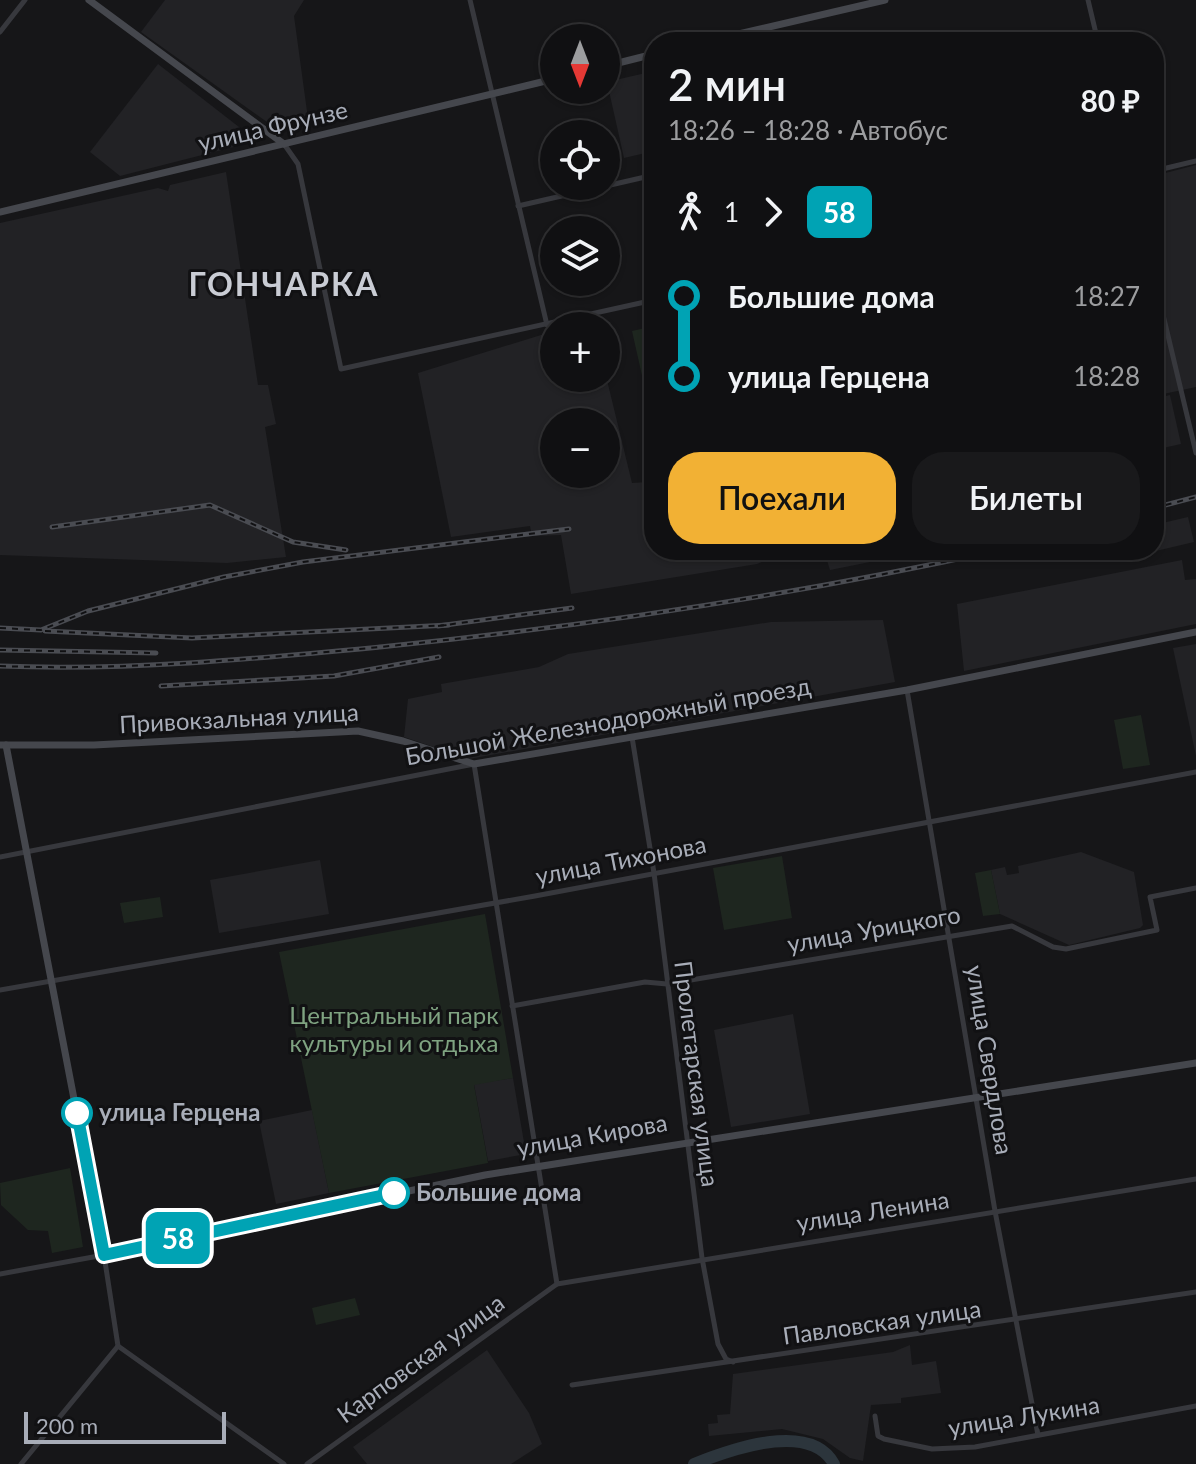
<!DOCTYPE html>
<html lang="ru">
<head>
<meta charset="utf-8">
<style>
  :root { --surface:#101012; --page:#19191b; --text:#f1f3f6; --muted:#9c9d9f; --line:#303032; --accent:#f2b134 }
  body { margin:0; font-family:Lato,sans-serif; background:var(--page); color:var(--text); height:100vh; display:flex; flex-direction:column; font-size:30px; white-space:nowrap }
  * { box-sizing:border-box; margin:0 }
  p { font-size:26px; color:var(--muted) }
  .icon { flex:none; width:44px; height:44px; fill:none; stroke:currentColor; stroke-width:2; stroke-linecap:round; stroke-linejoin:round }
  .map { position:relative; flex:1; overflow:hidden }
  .drawer { position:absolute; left:644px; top:32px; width:520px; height:528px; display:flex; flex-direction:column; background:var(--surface); border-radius:32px; box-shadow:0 2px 6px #0004,0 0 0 2px var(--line) }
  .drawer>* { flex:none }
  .badge { padding:0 16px; border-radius:12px; font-size:28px; line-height:52px }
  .needle { width:52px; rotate:180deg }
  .tools { position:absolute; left:540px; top:24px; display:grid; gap:16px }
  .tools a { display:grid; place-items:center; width:80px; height:80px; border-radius:50%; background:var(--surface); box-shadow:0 2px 6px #0004,0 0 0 2px var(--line); font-size:40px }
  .scale { position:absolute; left:24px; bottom:20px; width:202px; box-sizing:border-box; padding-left:8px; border:4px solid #a8adb8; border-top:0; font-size:22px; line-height:28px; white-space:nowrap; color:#a8adb8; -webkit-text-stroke:6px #111113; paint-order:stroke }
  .map>.badge { position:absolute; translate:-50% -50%; box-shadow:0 0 0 4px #fff }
  .legs { display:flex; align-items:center; gap:12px; height:88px; padding:0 24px; font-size:26px }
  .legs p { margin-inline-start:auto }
  .overview { display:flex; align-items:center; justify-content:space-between; height:136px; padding:0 24px }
  h1 { font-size:44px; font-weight:600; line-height:60px }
  .action { display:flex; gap:16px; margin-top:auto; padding:16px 24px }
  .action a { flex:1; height:92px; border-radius:32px; background:var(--accent); color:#111; font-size:32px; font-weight:600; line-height:92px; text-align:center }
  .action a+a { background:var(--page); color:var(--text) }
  ul { padding:0 24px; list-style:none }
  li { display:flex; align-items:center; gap:28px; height:80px; font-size:30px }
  li i { display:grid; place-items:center; width:12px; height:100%; margin:0 10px; background:currentColor }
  li i::after { content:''; width:20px; height:20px; margin:-10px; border:6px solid; border-radius:50%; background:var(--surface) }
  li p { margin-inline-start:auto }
  li:first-child i { background:linear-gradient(#0000 50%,currentColor 0) }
  li:last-child i { background:linear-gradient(currentColor 50%,#0000 0) }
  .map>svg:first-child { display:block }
  .built { fill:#222225; fill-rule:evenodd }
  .green { fill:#1e261f }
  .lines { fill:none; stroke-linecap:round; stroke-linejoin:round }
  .river { stroke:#2c353c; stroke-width:12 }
  .street { stroke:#37383d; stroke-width:5 }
  .secondary { stroke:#45474d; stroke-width:7 }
  .rail-casing { stroke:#4a4c52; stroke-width:5 }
  .rail { stroke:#111113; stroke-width:2; stroke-dasharray:6; stroke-linecap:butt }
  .line-1-casing { stroke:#fff; stroke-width:18 }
  .line-1 { stroke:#00a3b4; stroke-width:12 }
  .stop-1-dot { fill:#fff; stroke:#00a3b4; stroke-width:4 }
  .labels { text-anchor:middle; stroke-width:6; stroke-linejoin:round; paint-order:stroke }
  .street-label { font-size:24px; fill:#a8adb8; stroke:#111113 }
  .park-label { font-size:24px; fill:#7fa381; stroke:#111113 }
  .stop-label { font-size:24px; font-weight:bold; fill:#a8adb8; stroke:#111113; text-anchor:start }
  .district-label { font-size:32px; font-weight:bold; letter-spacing:2px; fill:#c9ccd4; stroke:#111113 }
</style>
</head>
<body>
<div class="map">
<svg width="1196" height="1464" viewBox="0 0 1196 1464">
  <rect width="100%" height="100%" fill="#161618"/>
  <g class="built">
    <polygon points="165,0 304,0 294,16 309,126 281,132 141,32"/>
    <polygon points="158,64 257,141 120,176 90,152"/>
    <polygon points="654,71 654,151 624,158 607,82"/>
    <polygon points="1196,165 1196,387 1154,396 1154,176"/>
    <polygon points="226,172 258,385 268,385 276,424 265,427 286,557 227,563 0,555 0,223 158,188 168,191 170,185"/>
    <path d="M554 331V378L606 376 632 483 649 482 646 445 654 443V550H790L757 564 571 594 561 535 532 536 530 526 451 537 418 373ZM554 422H606V474H554Z"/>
    <polygon points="1170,395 1181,444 1154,450 1154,399"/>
    <polygon points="1188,517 1194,542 1143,554 1142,550 1154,550 1154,525"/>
    <polygon points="827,550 930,550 830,570 824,551"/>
    <polygon points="1182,560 1185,580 1196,579 1196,624 964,671 957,604"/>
    <polygon points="883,620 895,682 469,759 404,737 408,699 442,692 441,684 539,667 568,654 771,622"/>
    <polygon points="1196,644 1196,756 1173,648"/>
    <polygon points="1081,852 1134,872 1143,925 1140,928 1069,945 1000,914 991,870 1005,867 1007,875 1019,873 1018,866"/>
    <polygon points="320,860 329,914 219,933 210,880"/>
    <polygon points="793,1014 810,1114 731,1127 714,1030"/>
    <polygon points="513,1078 526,1154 488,1161 474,1084"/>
    <polygon points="312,1110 329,1193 276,1204 259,1121"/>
    <polygon points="910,1345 912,1365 936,1361 941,1393 901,1398 901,1403 871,1405 863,1461 850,1458 823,1439 782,1429 709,1436 708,1424 718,1423 717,1415 730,1414 733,1374 893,1352"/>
    <polygon points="487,1350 529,1413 542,1444 511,1464 367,1464 353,1447"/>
  </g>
  <g class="green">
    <polygon points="654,326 654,420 652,420 632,331"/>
    <polygon points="1141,715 1150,765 1123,769 1114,720"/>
    <polygon points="782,856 792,918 724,930 713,868"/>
    <polygon points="991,870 1000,914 983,916 975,873"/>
    <polygon points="160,897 163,917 124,923 120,903"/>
    <polygon points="485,914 513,1078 474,1085 488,1163 329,1193 279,952"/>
    <polygon points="70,1168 83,1247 52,1253 48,1231 28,1230 1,1205 0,1183"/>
    <polygon points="355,1298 360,1315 316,1325 312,1308"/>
  </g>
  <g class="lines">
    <path class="river" d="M694 1464C729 1450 810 1420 834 1464"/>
    <g class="street">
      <polyline points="470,0 547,325"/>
      <polyline points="1088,0 1098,42"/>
      <polyline points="0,32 25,0"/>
      <polyline points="284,144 298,164 341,369 654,300"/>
      <polyline points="1154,171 1196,161"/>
      <polyline points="606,186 654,175"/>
      <polyline points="518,206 605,186"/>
      <polyline points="1154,277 1196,453"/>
      <polyline points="907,690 995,1211 1038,1435"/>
      <polyline points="632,737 654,873 702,1258 718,1344 726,1359 733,1362"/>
      <polyline points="0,857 474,764 557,1284"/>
      <polyline points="0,990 535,896 1196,772"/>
      <polyline points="512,1006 645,982 667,984 1012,926 1053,947 1066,949 1157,930 1150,897 1196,888"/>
      <polyline points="0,1274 104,1255 118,1346 284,1464"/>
      <polyline points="572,1385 1196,1292"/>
      <polyline points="875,1416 878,1436 884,1439 932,1449 975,1447 1196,1406"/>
      <polyline points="21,1464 118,1346"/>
      <polyline points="307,1464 557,1284 1196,1179"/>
    </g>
    <g class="secondary">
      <polyline points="89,0 284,144"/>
      <polyline points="704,42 885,0"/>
      <polyline points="606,66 654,54"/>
      <polyline points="0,212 554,79"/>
      <polyline points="0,745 94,745 358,731 403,741 474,764 907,690 1196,632"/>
      <polyline points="6,745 104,1255 485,1175 1196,1063"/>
    </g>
    <g class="rail-casing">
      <g id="rail">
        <polyline points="1154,508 1196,497"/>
        <polyline points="52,527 210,505 293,542 346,550"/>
        <polyline points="438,626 572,608"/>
        <polyline points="0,628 41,630 88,611 224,577 303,562 569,529"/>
        <polyline points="45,631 192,638 449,625"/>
        <polyline points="0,650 156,653"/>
        <path d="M0 666C127 671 253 659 380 647 589 626 795 595 1000 550"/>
        <polyline points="161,686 334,676 439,657"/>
      </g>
    </g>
    <use href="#rail" class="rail"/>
  </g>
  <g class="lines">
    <g class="line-1-casing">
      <polyline id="line-1" points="77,1113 104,1255 394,1193"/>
    </g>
    <use href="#line-1" class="line-1"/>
  </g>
  <g class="stop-1-dot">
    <circle cx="77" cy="1113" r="14"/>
    <circle cx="394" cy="1193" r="14"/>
  </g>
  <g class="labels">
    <g class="street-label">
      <text transform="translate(273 127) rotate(-13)" y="8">улица Фрунзе</text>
      <text transform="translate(239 719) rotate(-3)" y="8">Привокзальная улица</text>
      <text transform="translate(608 722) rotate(-10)" y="8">Большой Железнодорожный проезд</text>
      <text transform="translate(621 861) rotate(-11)" y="8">улица Тихонова</text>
      <text transform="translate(874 930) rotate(-10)" y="8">улица Урицкого</text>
      <text transform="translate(989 1060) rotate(81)" y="8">улица Свердлова</text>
      <text transform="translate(696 1074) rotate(83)" y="8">Пролетарская улица</text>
      <text transform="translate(592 1136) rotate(-10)" y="8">улица Кирова</text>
      <text transform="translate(873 1212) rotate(-9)" y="8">улица Ленина</text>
      <text transform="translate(882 1323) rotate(-8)" y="8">Павловская улица</text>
      <text transform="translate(421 1359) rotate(-36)" y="8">Карповская улица</text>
      <text transform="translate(1024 1417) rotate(-9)" y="8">улица Лукина</text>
    </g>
    <g class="park-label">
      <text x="394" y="1024">Центральный парк<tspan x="394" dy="28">культуры и отдыха</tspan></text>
    </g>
    <g class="stop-label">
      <text x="99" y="1121">улица Герцена</text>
      <text x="416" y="1201">Большие дома</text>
    </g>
    <g class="district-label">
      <text x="284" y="296">ГОНЧАРКА</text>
    </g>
  </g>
</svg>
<div class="tools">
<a><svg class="needle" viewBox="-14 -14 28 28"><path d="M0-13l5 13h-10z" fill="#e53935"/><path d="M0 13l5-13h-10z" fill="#9c9d9f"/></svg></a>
<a><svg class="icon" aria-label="locate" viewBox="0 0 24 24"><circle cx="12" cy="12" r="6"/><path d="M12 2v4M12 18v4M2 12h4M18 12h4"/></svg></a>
<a><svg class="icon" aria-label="layers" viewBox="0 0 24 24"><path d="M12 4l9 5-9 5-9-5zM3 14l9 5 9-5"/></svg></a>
<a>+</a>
<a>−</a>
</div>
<div class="scale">200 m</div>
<b class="badge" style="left:178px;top:1238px;background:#00a3b4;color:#fff">58</b>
<section class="drawer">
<div class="overview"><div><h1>2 мин</h1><p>18:26 – 18:28 · Автобус</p></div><b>80 ₽</b></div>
<div class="legs"><svg class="icon" aria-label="walk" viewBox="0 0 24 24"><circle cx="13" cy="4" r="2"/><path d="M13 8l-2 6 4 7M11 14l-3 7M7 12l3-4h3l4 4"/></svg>1<svg class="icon" aria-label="forward" viewBox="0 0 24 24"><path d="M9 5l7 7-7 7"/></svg><b class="badge" style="background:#00a3b4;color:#fff">58</b></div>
<ul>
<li><i style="color:#00a3b4"></i><b>Большие дома</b><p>18:27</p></li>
<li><i style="color:#00a3b4"></i><b>улица Герцена</b><p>18:28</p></li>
</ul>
<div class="action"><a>Поехали</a><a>Билеты</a></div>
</section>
</div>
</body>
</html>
